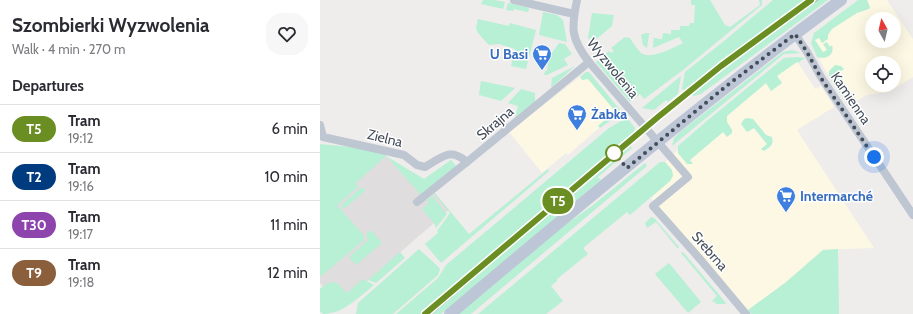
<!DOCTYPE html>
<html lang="en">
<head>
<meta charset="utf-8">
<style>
  :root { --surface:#fff; --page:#f7f7f7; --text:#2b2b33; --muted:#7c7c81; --line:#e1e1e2 }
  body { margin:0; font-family:Cabin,sans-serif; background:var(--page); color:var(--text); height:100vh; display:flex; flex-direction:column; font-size:15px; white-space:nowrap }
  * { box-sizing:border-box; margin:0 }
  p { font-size:13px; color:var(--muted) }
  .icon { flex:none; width:22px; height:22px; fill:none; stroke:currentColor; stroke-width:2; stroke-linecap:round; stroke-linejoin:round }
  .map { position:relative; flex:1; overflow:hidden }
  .drawer { display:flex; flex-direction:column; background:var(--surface); width:320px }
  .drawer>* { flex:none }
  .badge { padding:0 8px; border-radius:13px; font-size:14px; line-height:26px }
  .needle { width:26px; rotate:352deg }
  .buttons { position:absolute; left:545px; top:12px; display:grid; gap:8px }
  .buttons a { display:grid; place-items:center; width:36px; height:36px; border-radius:50%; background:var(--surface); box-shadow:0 4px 16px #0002; font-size:20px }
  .you { position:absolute; width:20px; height:20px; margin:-10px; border:3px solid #fff; border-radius:50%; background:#1a73e8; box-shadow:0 0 0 6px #1a73e833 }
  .map>.badge { position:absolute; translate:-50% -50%; box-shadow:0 0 0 2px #fff }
  h2 { padding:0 12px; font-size:15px; line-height:36px }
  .round { display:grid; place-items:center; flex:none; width:42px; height:42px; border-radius:16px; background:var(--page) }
  .summary { display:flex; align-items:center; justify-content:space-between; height:68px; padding:0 12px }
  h1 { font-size:19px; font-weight:800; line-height:30px }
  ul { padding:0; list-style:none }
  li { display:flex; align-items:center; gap:12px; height:48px; padding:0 12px; border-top:1px solid var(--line) }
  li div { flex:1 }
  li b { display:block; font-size:15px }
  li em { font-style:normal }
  li .badge { min-width:44px; font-weight:700; text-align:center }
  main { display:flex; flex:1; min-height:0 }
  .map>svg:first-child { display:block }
  .commercial { fill:#fcf8e3; fill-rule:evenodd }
  .education { fill:#e0ddde }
  .green { fill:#b7f0d4 }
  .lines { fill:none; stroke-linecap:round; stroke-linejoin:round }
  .street { stroke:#bec6d2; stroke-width:8 }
  .secondary { stroke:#bdc6d6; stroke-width:12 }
  .tram { stroke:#aeb0b7; stroke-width:1 }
  .line-casing { stroke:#fff; stroke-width:9 }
  .line { stroke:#6b8e23; stroke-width:6 }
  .walk { stroke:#444d5a; stroke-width:4; stroke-dasharray:0 7.2 }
  .stop-dot { fill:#fff; stroke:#6b8e23; stroke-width:2 }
  .labels { text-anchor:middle; stroke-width:3; stroke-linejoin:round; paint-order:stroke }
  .shop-label { font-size:14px; font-weight:bold; fill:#366cbe; stroke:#fff; text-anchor:start }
  .street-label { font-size:14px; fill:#444d5a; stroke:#fff }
</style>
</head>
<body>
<main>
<section class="drawer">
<div class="summary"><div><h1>Szombierki Wyzwolenia</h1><p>Walk · 4 min · 270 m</p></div><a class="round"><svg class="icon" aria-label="heart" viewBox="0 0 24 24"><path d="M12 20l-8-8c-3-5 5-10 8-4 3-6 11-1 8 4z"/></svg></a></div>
<h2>Departures</h2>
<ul>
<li><span class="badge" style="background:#6b8e23;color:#fff">T5</span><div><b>Tram</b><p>19:12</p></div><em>6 min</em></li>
<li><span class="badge" style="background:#003b80;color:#fff">T2</span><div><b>Tram</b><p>19:16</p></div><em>10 min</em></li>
<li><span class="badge" style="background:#8e44ad;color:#fff">T30</span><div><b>Tram</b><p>19:17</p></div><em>11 min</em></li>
<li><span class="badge" style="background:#8b5e3c;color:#fff">T9</span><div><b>Tram</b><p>19:18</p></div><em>12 min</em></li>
</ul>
</section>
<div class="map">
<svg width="593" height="314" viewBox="0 0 593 314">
  <rect width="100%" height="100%" fill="#efecec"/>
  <g class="commercial">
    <path d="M538 0H567L593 39V77L569 92 546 95 529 106 509 77 494 50 491 43 494 33ZM552 19H574V41H552ZM552 63H574V85H552Z"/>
    <path d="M477 61 495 89 501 86 514 107 477 130 554 248 503 250 465 283 428 310 331 198 350 181 352 170 345 162 358 150V153L373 164 370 160 403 132 407 137 412 130 407 122V116L446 83 451 91 462 83 457 76ZM433 119 446 135 452 145 441 149 447 145 434 128 427 132Z"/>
    <polygon points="266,72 299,111 248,155 246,153 222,173 189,132"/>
  </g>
  <polygon class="education" points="0,147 66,156 106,200 115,193 129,210 47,281 49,283 20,306 0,283"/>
  <g class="green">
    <polygon points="163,0 174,0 185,2 183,9 161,4"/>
    <path d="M371 0H390L405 25 410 27 440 5 439 0H442V5L363 70 324 99 320 94 310 102 276 62 289 51 291 53 294 51 291 48 305 37 310 38C313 43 317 49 321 53 331 60 353 48 363 43L359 37 333 48 334 34H329L327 48 323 45 321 35 326 33 334 34V38L342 39 343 33 351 34V30H360V26H369L370 23H374L375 5H371Z"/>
    <polygon points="453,0 508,0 381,94 374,96 362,89 365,72 404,41"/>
    <path d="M538 0H547L550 7 549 9 537 13 512 29 508 35V39L502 43 499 38 495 40 503 52 507 50 503 44 507 42 510 47 512 45C515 55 506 60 497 57L491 43 494 33Z"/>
    <polygon points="188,3 209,8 208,12 194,9 193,11 186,10"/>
    <polygon points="223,12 237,15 243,20 247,42 219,35"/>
    <polygon points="272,13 294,15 292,26 273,42 268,38"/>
    <polygon points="158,19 189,26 190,23 216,30 206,69 191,66 195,49 179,44 169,45 167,43 158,33 156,28"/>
    <polygon points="239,43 245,44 252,54 244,59 248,65 227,75 224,75 225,71 227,71 229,53 232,53"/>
    <polygon points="472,50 481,53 464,54 352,146 354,138 360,132 463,52"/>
    <polygon points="477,57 485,58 478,63 477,62 457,76 462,83 451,91 446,83 407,116 407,122 412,130 412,133 407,137 403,132 370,160 373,164 367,164 358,153 358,146 388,120 464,58"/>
    <polygon points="515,65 521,66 524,69 518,73 537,101 529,106 509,77 509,71"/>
    <polygon points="255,66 231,88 232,78"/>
    <polygon points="266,72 269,72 300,110 300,114 280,128 278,126 295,111 268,79 262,80 260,77"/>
    <polygon points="361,76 358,94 348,102 346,100 334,110 322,108"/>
    <polygon points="161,81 195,88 181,101 159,95"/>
    <polygon points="201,89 215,93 215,102 195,117 198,106 188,103"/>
    <path d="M428 118 433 119 446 135 452 137C454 145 450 147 444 151L441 149 447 144 434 128 427 132 421 124 424 119Z"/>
    <polygon points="308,119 315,128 314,132 306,139 312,148 278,177 281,180 121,314 76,314 118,278 126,265 289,128 301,121"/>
    <polygon points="0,144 31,147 66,154 66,156 104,179 131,160 136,166 101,195 66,156 38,181 36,183 38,187 17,205 44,236 44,240 0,277"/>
    <polygon points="340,162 345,162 352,170 353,176 350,181 310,215 307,212 263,248 268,254 237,279 237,281 231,286 243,301 226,314 158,314"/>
    <polygon points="325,163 327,166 151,314 139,314 242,227 272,206"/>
    <polygon points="228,169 229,171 121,263 105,244 118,233 117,231 130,213 114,194 115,193 149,234"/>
    <polygon points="42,187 45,191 24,209 21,205"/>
    <polygon points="112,196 127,214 116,228 114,223 102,209 109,203 107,200"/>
    <polygon points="331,217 334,218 359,247 358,249 336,222 327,228 325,223"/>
    <polygon points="51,230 62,243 36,265 29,257 48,240 46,234"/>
    <path d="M99 249C106 256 113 261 120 269L118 275 73 314H36L38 303Z"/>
    <polygon points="518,249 519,314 431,314 428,310 465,283 503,250"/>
    <polygon points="80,252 85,258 56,283 48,280"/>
    <polygon points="363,252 406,303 405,304 397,304 392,301 397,296 361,253"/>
    <polygon points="349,263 381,302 368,313 335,274"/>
    <path d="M43 279 54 285C39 297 23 314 3 314L0 311V289C6 284 9 282 16 282L27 293Z"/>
  </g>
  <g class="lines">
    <g class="street">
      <polyline points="194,0 254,14"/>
      <path d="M257 0C251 29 251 39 269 62L368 177 333 206 380 259 426 314"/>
      <polyline points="475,34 487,52 501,77 593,215"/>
      <path d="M0 125 3 137 84 155 97 165 105 167C123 157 129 147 147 162"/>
      <polyline points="97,202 147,162 269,62"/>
    </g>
    <path class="secondary" d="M130 314C258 206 386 99 521 0"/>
    <path class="tram" d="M112 314C208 231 303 147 403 69 434 45 467 23 498 0"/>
  </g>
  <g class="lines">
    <g class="line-casing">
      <polyline id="line" points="105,314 338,117 401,66 491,0"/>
    </g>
    <use href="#line" class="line"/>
    <polyline class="walk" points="294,153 307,168 405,87 475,34 487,52 501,78 554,157"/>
  </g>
  <defs>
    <g id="supermarket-pin" transform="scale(1)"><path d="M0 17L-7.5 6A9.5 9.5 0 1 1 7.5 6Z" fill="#3f7fe0" stroke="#fff"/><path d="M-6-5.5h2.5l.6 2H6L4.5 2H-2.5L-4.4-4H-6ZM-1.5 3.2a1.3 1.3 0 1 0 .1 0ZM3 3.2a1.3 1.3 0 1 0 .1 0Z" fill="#fff"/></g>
  </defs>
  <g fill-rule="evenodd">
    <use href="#supermarket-pin" x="222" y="54"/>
    <use href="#supermarket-pin" x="257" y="114"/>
    <use href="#supermarket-pin" x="466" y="196"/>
  </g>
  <circle class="stop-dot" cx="294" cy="153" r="8"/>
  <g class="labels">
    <g class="shop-label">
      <text x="208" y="59" text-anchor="end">U Basi</text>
      <text x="271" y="119">Żabka</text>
      <text x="480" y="201">Intermarché</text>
    </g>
    <g class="street-label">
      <text transform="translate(293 68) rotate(51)" y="5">Wyzwolenia</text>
      <text transform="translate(531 98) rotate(56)" y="5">Kamienna</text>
      <text transform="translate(175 123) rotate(-40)" y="5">Skrajna</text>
      <text transform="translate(65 138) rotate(14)" y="5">Zielna</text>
      <text transform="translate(390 251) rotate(49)" y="5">Srebrna</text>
    </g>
  </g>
</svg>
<div class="buttons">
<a><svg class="needle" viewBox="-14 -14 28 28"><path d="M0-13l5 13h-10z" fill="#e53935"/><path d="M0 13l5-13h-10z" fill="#7c7c81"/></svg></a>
<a><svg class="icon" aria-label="locate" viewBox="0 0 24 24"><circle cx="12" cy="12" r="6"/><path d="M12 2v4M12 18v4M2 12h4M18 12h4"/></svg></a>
</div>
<div class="you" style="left:554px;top:157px"></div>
<b class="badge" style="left:238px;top:201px;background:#6b8e23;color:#fff">T5</b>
</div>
</main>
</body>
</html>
